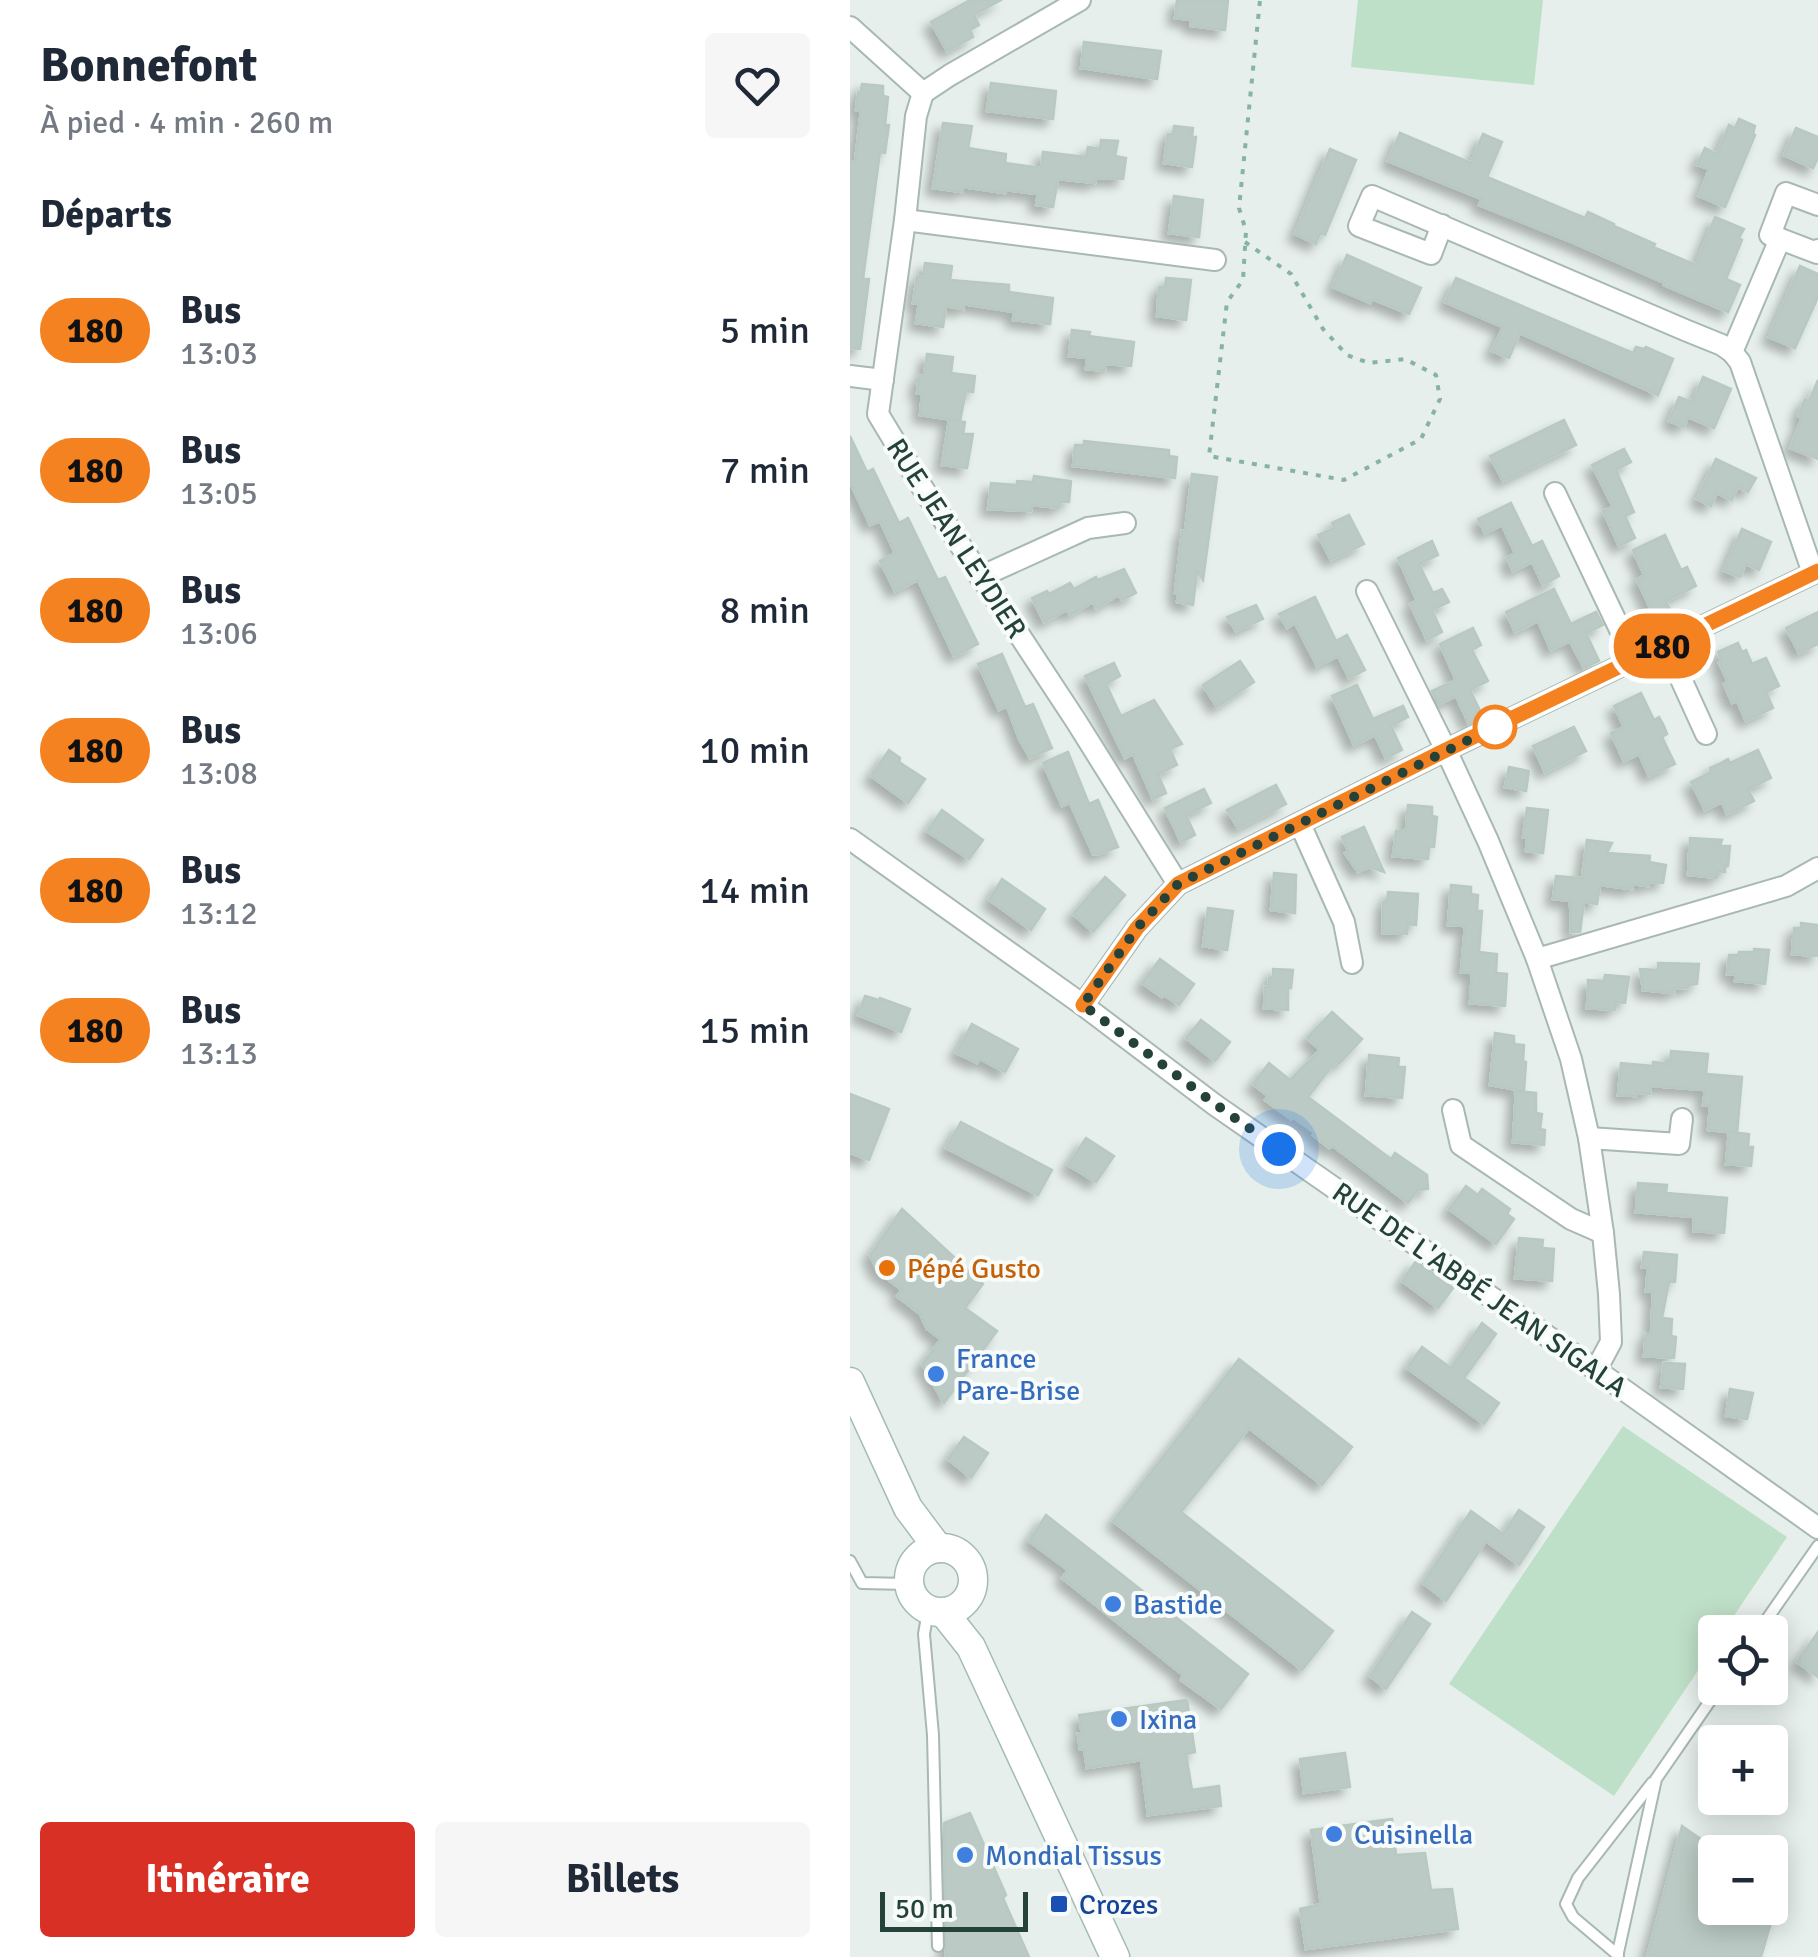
<!DOCTYPE html>
<html lang="fr">
<head>
<meta charset="utf-8">
<style>
  :root { --surface:#fff; --page:#f6f6f7; --text:#1f2937; --muted:#747a83; --accent:#d93025 }
  body { margin:0; font-family:Signika,sans-serif; background:var(--page); color:var(--text); height:100vh; display:flex; flex-direction:column; font-size:38px; white-space:nowrap }
  * { box-sizing:border-box; margin:0 }
  p { font-size:32px; color:var(--muted) }
  .icon { flex:none; width:55px; height:55px; fill:none; stroke:currentColor; stroke-width:2; stroke-linecap:round; stroke-linejoin:round }
  .map { position:relative; flex:1; overflow:hidden }
  .panel { display:flex; flex-direction:column; background:var(--surface); width:850px }
  .panel>* { flex:none }
  .badge { padding:0 20px; border-radius:32px; font-size:35px; line-height:65px }
  .controls { position:absolute; left:848px; top:1615px; display:grid; gap:20px }
  .controls a { display:grid; place-items:center; width:90px; height:90px; border-radius:10px; background:var(--surface); box-shadow:0 5px 25px #0003; font-size:50px }
  .scale { position:absolute; left:30px; bottom:25px; width:148px; box-sizing:border-box; padding-left:10px; border:5px solid #24423a; border-top:0; font-size:28px; line-height:35px; white-space:nowrap; color:#24423a; -webkit-text-stroke:8px #f7fbf9; paint-order:stroke }
  .you { position:absolute; width:50px; height:50px; margin:-25px; border:8px solid #fff; border-radius:50%; background:#1a73e8; box-shadow:0 0 0 15px #1a73e833 }
  .map>.badge { position:absolute; translate:-50% -50%; box-shadow:0 0 0 5px #fff }
  h2 { padding:0 40px; font-size:38px; line-height:90px }
  .round { display:grid; place-items:center; flex:none; width:105px; height:105px; border-radius:10px; background:var(--page) }
  .head { display:flex; align-items:center; justify-content:space-between; height:170px; padding:0 40px }
  h1 { font-size:48px; font-weight:700; line-height:75px }
  .button { display:flex; gap:20px; margin-top:auto; padding:20px 40px }
  .button a { flex:1; height:115px; border-radius:10px; background:var(--accent); color:#fff; font-size:40px; font-weight:700; line-height:115px; text-align:center }
  .button a+a { background:var(--page); color:var(--text) }
  ul { padding:0; list-style:none }
  li { display:flex; align-items:center; gap:30px; height:140px; padding:0 40px }
  li div { flex:1 }
  li b { display:block; font-size:38px }
  li em { font-style:normal }
  li .badge { min-width:110px; font-weight:700; text-align:center }
  main { display:flex; flex:1; min-height:0 }
  .map>svg:first-child { display:block }
  .green { fill:#bfe0c8 }
  .building { fill:#bbcac4; stroke:#b8c9c2; stroke-width:2.5; filter:url(#shadow) }
  .lines { fill:none; stroke-linecap:round; stroke-linejoin:round }
  .lane-casing { stroke:#a8b8b2; stroke-width:14 }
  .street-casing { stroke:#a8b8b2; stroke-width:24 }
  .secondary-casing { stroke:#a4bbb3; stroke-width:31 }
  .path { stroke:#86b3a5; stroke-width:4; stroke-dasharray:5 8; stroke-linecap:butt }
  .lane { stroke:#fff; stroke-width:10 }
  .street { stroke:#fff; stroke-width:20 }
  .secondary { stroke:#fff; stroke-width:28 }
  .line-casing { stroke:#fff; stroke-width:22 }
  .line { stroke:#f58220; stroke-width:15 }
  .walk { stroke:#24423a; stroke-width:10; stroke-dasharray:0 18 }
  .stop-dot { fill:#fff; stroke:#f58220; stroke-width:5 }
  .food-dot { fill:#e8710a; stroke:#f7fbf9; stroke-width:4 }
  .shop-dot { fill:#3f7fe0; stroke:#f7fbf9; stroke-width:4 }
  .transit-dot { fill:#1a4fb4; stroke:#f7fbf9; stroke-width:4 }
  .labels { text-anchor:middle; stroke-width:8; stroke-linejoin:round; paint-order:stroke }
  .street-label { font-size:28px; fill:#24423a; stroke:#f7fbf9 }
  .food-label { font-size:28px; fill:#c56008; stroke:#f7fbf9; text-anchor:start }
  .shop-label { font-size:28px; fill:#366cbe; stroke:#f7fbf9; text-anchor:start }
  .transit-label { font-size:28px; fill:#164399; stroke:#f7fbf9; text-anchor:start }
</style>
</head>
<body>
<main>
<section class="panel">
<div class="head"><div><h1>Bonnefont</h1><p>À pied · 4 min · 260 m</p></div><a class="round"><svg class="icon" aria-label="heart" viewBox="0 0 24 24"><path d="M12 20l-8-8c-3-5 5-10 8-4 3-6 11-1 8 4z"/></svg></a></div>
<h2>Départs</h2>
<ul>
<li><span class="badge" style="background:#f58220;color:#111">180</span><div><b>Bus</b><p>13:03</p></div><em>5 min</em></li>
<li><span class="badge" style="background:#f58220;color:#111">180</span><div><b>Bus</b><p>13:05</p></div><em>7 min</em></li>
<li><span class="badge" style="background:#f58220;color:#111">180</span><div><b>Bus</b><p>13:06</p></div><em>8 min</em></li>
<li><span class="badge" style="background:#f58220;color:#111">180</span><div><b>Bus</b><p>13:08</p></div><em>10 min</em></li>
<li><span class="badge" style="background:#f58220;color:#111">180</span><div><b>Bus</b><p>13:12</p></div><em>14 min</em></li>
<li><span class="badge" style="background:#f58220;color:#111">180</span><div><b>Bus</b><p>13:13</p></div><em>15 min</em></li>
</ul>
<div class="button"><a>Itinéraire</a><a>Billets</a></div>
</section>
<div class="map">
<svg width="968" height="1957" viewBox="0 0 968 1957">
  <defs>
    <filter id="shadow"><feDropShadow dx="-7" dy="7" stdDeviation="5" flood-color="#0004"/></filter>
  </defs>
  <rect width="100%" height="100%" fill="#e6efeb"/>
  <g class="green">
    <polygon points="508,0 693,0 684,85 501,67"/>
    <polygon points="773,1426 937,1537 873,1632 865,1632 865,1645 764,1796 599,1684"/>
  </g>
  <g class="building">
    <polygon points="120,0 151,0 124,15 129,25 120,30 123,37 97,51 81,22"/>
    <polygon points="327,0 378,0 375,30 341,26 341,20 325,18"/>
    <polygon points="234,42 311,51 307,79 231,68"/>
    <polygon points="141,83 206,91 203,119 137,111"/>
    <polygon points="12,84 33,86 33,96 38,97 35,125 39,125 35,153 30,152 13,279 19,279 10,349 0,348 0,161 5,162 11,111 6,110 8,93 10,94"/>
    <polygon points="889,119 905,126 903,134 905,135 875,207 849,196 859,169 847,165 855,148 867,154 879,125 885,128"/>
    <polygon points="93,123 122,126 118,148 156,154 155,163 191,168 193,152 236,157 238,147 250,149 251,140 268,141 265,156 276,158 273,179 246,178 245,183 208,179 203,207 186,205 188,194 156,190 155,193 113,187 112,192 83,188"/>
    <polygon points="324,126 343,128 342,137 346,137 342,167 314,163 318,134 323,134"/>
    <polygon points="946,128 968,137 968,158 963,168 934,155"/>
    <polygon points="550,133 621,163 633,134 642,138 652,142 637,177 735,218 738,212 764,224 764,226 805,244 803,247 846,265 865,217 894,229 889,238 892,240 876,279 890,285 878,312 814,285 815,283 724,243 629,205 632,199 538,161"/>
    <polygon points="480,149 506,160 475,235 470,233 466,244 445,234"/>
    <polygon points="324,196 353,200 349,237 319,233"/>
    <polygon points="497,255 571,288 559,314 522,299 520,303 483,287"/>
    <polygon points="75,263 102,266 100,280 159,285 159,292 203,298 200,324 163,320 164,312 113,304 113,309 96,306 93,327 66,323 69,303 63,303 67,276 73,277"/>
    <polygon points="950,266 968,274 968,297 945,348 919,337"/>
    <polygon points="316,278 341,280 336,320 307,316 309,287 315,287"/>
    <polygon points="606,278 783,353 786,347 794,349 796,347 823,359 808,395 670,333 659,358 642,351 653,327 595,302"/>
    <polygon points="222,330 240,332 239,336 284,342 281,366 256,364 255,371 236,369 237,358 219,356"/>
    <polygon points="77,354 103,357 101,373 125,376 123,392 116,391 110,421 70,415 72,394 67,393 68,384 69,376 74,376"/>
    <polygon points="853,377 881,389 864,428 838,417 834,427 819,421 829,397 843,402"/>
    <polygon points="968,380 968,459 940,448 952,418 948,416 955,399 959,401"/>
    <polygon points="99,420 115,422 113,434 123,434 117,468 92,465"/>
    <polygon points="714,420 726,445 653,481 640,456"/>
    <polygon points="0,436 17,472 23,469 49,523 58,518 88,580 95,577 128,644 104,656 68,580 45,591 30,561 45,553 30,521 20,525 0,482"/>
    <polygon points="234,441 319,450 319,456 327,457 325,478 223,466 225,445 234,445"/>
    <polygon points="774,449 781,462 766,470 784,512 775,516 785,538 769,546 753,511 763,507 742,465"/>
    <polygon points="866,459 906,478 898,492 888,487 882,500 867,493 861,506 847,499"/>
    <polygon points="342,474 367,477 353,580 347,571 343,605 327,602 328,594 325,593 332,531 335,531"/>
    <polygon points="184,476 221,481 219,502 210,502 209,508 182,505 181,511 138,509 141,483 167,485 167,481 183,482"/>
    <polygon points="661,503 682,546 692,541 709,576 693,585 682,562 663,571 657,558 665,553 652,525 635,533 628,519"/>
    <polygon points="499,515 514,544 481,560 468,535 484,528 482,523"/>
    <polygon points="892,529 921,542 909,570 896,564 890,577 874,571"/>
    <polygon points="815,535 831,570 837,567 846,586 816,601 827,624 811,631 787,580 794,575 783,550"/>
    <polygon points="582,541 588,555 569,564 583,593 592,589 599,602 582,610 592,632 577,640 560,604 567,601 548,558"/>
    <polygon points="274,569 286,593 272,600 269,595 246,608 243,602 220,615 217,610 194,622 182,598 197,591 199,594 220,583 224,589 246,577 248,580"/>
    <polygon points="704,589 721,624 746,612 753,625 736,633 749,661 734,668 720,641 701,650 688,621 665,632 656,612"/>
    <polygon points="465,597 486,641 497,635 515,670 499,678 488,656 467,666 445,623 437,628 429,614"/>
    <polygon points="406,605 413,619 386,631 377,617"/>
    <polygon points="968,612 968,644 949,653 936,628"/>
    <polygon points="623,628 631,645 622,650 638,681 620,690 633,717 619,724 606,696 589,704 582,691 606,680 590,644"/>
    <polygon points="888,643 892,652 896,650 902,664 916,658 929,686 916,692 923,708 896,721 887,701 882,703 874,684 878,682 869,663 871,661 868,652"/>
    <polygon points="152,654 175,707 183,704 202,748 180,758 169,739 157,706 149,710 128,664"/>
    <polygon points="390,661 404,682 367,707 353,685"/>
    <polygon points="264,663 270,676 256,684 271,716 304,700 332,744 320,749 327,765 308,774 316,793 303,799 283,754 275,758 235,676"/>
    <polygon points="507,685 523,719 553,706 558,717 541,726 552,750 536,758 525,735 504,745 482,696"/>
    <polygon points="791,693 804,720 809,717 814,726 817,734 812,737 825,764 799,776 789,754 774,761 761,733 774,727 764,706"/>
    <polygon points="724,727 736,751 695,772 683,746"/>
    <polygon points="39,750 50,758 49,762 75,779 58,803 21,776"/>
    <polygon points="908,750 921,778 898,789 904,801 877,814 872,802 855,810 841,782 861,772 860,768 869,764 878,759 880,763"/>
    <polygon points="218,752 239,804 248,800 268,847 249,854 243,854 220,803 212,806 193,763"/>
    <polygon points="659,767 679,771 676,791 655,787"/>
    <polygon points="426,785 436,804 388,828 377,810"/>
    <polygon points="354,789 361,803 336,815 345,835 331,842 315,808"/>
    <polygon points="558,805 582,807 582,816 587,817 584,847 579,847 578,859 543,856 546,831 556,830"/>
    <polygon points="677,808 698,810 693,853 676,851 677,838 673,837"/>
    <polygon points="92,810 133,840 119,859 77,831"/>
    <polygon points="514,827 534,872 519,867 508,872 495,853 498,851 492,837"/>
    <polygon points="840,838 872,840 870,846 880,846 878,866 875,867 875,872 868,871 867,878 838,875"/>
    <polygon points="737,840 762,843 757,853 800,856 799,862 816,865 813,883 798,882 798,886 782,884 782,889 750,885 747,904 734,902 730,932 721,932 720,901 703,899 706,876 732,878"/>
    <polygon points="424,873 446,875 445,913 421,910"/>
    <polygon points="255,877 275,895 243,932 223,914"/>
    <polygon points="152,879 195,909 181,930 139,900"/>
    <polygon points="601,885 621,887 621,894 628,895 627,911 632,911 629,952 647,954 646,973 657,974 655,1006 620,1003 622,973 611,972 615,926 598,925"/>
    <polygon points="538,892 568,894 566,925 558,924 557,934 533,933 533,902 537,903"/>
    <polygon points="358,908 383,911 377,950 353,946"/>
    <polygon points="951,923 968,925 968,956 942,954 944,928 951,928"/>
    <polygon points="904,949 919,950 915,984 885,981 886,974 877,974 879,955 888,955 889,952 904,952"/>
    <polygon points="310,959 344,984 329,1005 314,995 312,997 292,983"/>
    <polygon points="808,963 849,964 847,984 839,985 838,988 824,988 824,993 793,990 790,969 808,970"/>
    <polygon points="423,969 443,970 441,988 438,988 438,1010 414,1008 415,987 419,987 419,978 423,977"/>
    <polygon points="755,975 779,977 775,1003 766,1002 765,1010 737,1008 738,980 754,981"/>
    <polygon points="15,996 29,1000 30,998 60,1009 51,1032 8,1015"/>
    <polygon points="482,1012 512,1039 489,1064 486,1061 458,1097 541,1159 545,1153 577,1175 578,1189 568,1190 558,1203 483,1146 479,1148 463,1135 464,1132 443,1117 441,1119 415,1100 418,1096 403,1084 419,1063 440,1080 470,1050 457,1038"/>
    <polygon points="351,1020 380,1042 365,1061 336,1038"/>
    <polygon points="122,1024 168,1049 155,1072 130,1059 127,1063 106,1053"/>
    <polygon points="645,1033 664,1036 664,1044 674,1045 673,1061 676,1062 674,1091 640,1085"/>
    <polygon points="821,1051 858,1054 856,1074 892,1077 887,1133 858,1130 860,1106 853,1105 855,1090 801,1086 800,1094 787,1093 786,1096 768,1095 771,1063 803,1066 803,1062 820,1064"/>
    <polygon points="519,1055 549,1058 548,1067 555,1067 552,1098 516,1095"/>
    <polygon points="666,1091 686,1093 686,1113 692,1114 690,1129 695,1130 694,1145 663,1142"/>
    <polygon points="0,1094 39,1109 19,1160 0,1153"/>
    <polygon points="111,1122 202,1170 188,1195 96,1148"/>
    <polygon points="879,1132 899,1134 898,1147 903,1147 901,1166 876,1164"/>
    <polygon points="236,1138 264,1156 246,1182 218,1165"/>
    <polygon points="788,1183 817,1185 816,1193 877,1198 874,1233 844,1231 844,1217 786,1212"/>
    <polygon points="616,1186 628,1195 632,1189 660,1209 657,1214 664,1219 646,1244 599,1209"/>
    <polygon points="52,1209 133,1284 115,1308 147,1331 94,1403 72,1364 91,1339 77,1329 70,1314 47,1296 52,1290 28,1272 20,1255"/>
    <polygon points="669,1238 693,1240 692,1248 704,1249 702,1281 665,1278"/>
    <polygon points="794,1252 827,1255 825,1282 819,1282 812,1318 822,1319 821,1336 826,1337 824,1358 794,1356 796,1334 801,1335 803,1291 796,1291 798,1267 792,1267"/>
    <polygon points="566,1261 603,1288 588,1308 552,1281"/>
    <polygon points="632,1323 646,1334 614,1378 649,1403 634,1424 557,1368 572,1347 601,1368"/>
    <polygon points="389,1359 502,1447 472,1485 399,1428 331,1512 483,1631 452,1670 263,1521"/>
    <polygon points="814,1363 835,1364 833,1389 811,1387"/>
    <polygon points="880,1389 903,1393 897,1419 876,1416"/>
    <polygon points="114,1437 138,1453 121,1478 98,1459"/>
    <polygon points="669,1510 694,1527 669,1565 636,1541 596,1601 573,1583 621,1511 653,1534"/>
    <polygon points="196,1515 398,1674 371,1709 331,1680 333,1675 212,1578 218,1570 179,1541"/>
    <polygon points="562,1612 580,1624 536,1689 520,1676"/>
    <polygon points="968,1632 968,1677 947,1662"/>
    <polygon points="337,1700 345,1752 336,1754 342,1790 369,1786 371,1806 298,1815 291,1760 237,1768 234,1749 230,1749 228,1734 232,1734 229,1715"/>
    <polygon points="495,1753 500,1787 454,1793 450,1759"/>
    <polygon points="120,1813 156,1895 153,1898 179,1957 96,1957 94,1823"/>
    <polygon points="542,1819 546,1855 575,1853 581,1890 602,1889 608,1929 456,1949 450,1909 471,1904 461,1830"/>
    <polygon points="832,1826 865,1849 865,1908 925,1908 911,1957 797,1957"/>
  </g>
  <g class="lines">
    <g class="lane-casing">
      <g id="lane">
        <polyline points="0,1561 12,1583 58,1584"/>
        <polyline points="78,1611 74,1634 83,1735 88,1946"/>
        <polyline points="908,1632 968,1546"/>
        <polyline points="768,1955 723,1917 716,1904 728,1878 802,1783"/>
        <polyline points="767,1957 806,1779 869,1688"/>
      </g>
    </g>
    <g class="street-casing">
      <g id="street">
        <polyline points="0,27 73,93"/>
        <polyline points="73,93 66,116 55,220 28,414 72,487 226,721 328,884"/>
        <polyline points="73,93 100,75 230,0"/>
        <polyline points="968,205 936,193 920,235 967,253 968,250"/>
        <polyline points="55,220 365,260"/>
        <polyline points="592,225 581,254 509,226 522,196 835,330 872,345 882,352 890,362 963,573"/>
        <polyline points="882,352 930,239"/>
        <polyline points="0,376 33,380"/>
        <polyline points="705,493 784,659"/>
        <polyline points="130,577 238,528 275,523"/>
        <polyline points="517,591 596,750 638,841 687,959 721,1059 739,1138 753,1233 759,1294 761,1342 746,1370"/>
        <polyline points="815,644 856,734"/>
        <polyline points="450,824 494,922 502,963"/>
        <polyline points="0,839 233,1005 365,1105 746,1370 968,1528"/>
        <polyline points="687,959 936,886 968,868"/>
        <polyline points="233,1005 287,928 328,884 596,750 968,571"/>
        <polyline points="603,1110 611,1145 721,1219 753,1233"/>
        <polyline points="739,1138 829,1144 832,1119"/>
      </g>
    </g>
    <g class="secondary-casing">
      <g id="secondary">
        <polyline points="0,1382 58,1508 88,1548"/>
        <circle cx="91" cy="1580" r="32"/>
        <polyline points="94,1613 121,1647 265,1957"/>
      </g>
    </g>
    <polyline class="path" points="395,242 441,274 473,329 497,355 519,363 555,359 586,375 590,399 571,439 494,480 359,456 377,302 393,280 396,231 389,208 410,0"/>
    <use href="#lane" class="lane"/>
    <use href="#street" class="street"/>
    <use href="#secondary" class="secondary"/>
  </g>
  <g class="lines">
    <g class="line-casing">
      <polyline id="line" points="233,1005 287,928 328,884 596,750 968,571"/>
    </g>
    <use href="#line" class="line"/>
    <polyline class="walk" points="429,1149 365,1104 233,1005 287,928 328,884 645,727"/>
  </g>
  <circle class="stop-dot" cx="645" cy="727" r="20"/>
  <circle class="food-dot" cx="37" cy="1268" r="10"/>
  <g class="shop-dot">
    <circle cx="86" cy="1374" r="10"/>
    <circle cx="263" cy="1604" r="10"/>
    <circle cx="269" cy="1719" r="10"/>
    <circle cx="484" cy="1834" r="10"/>
    <circle cx="115" cy="1855" r="10"/>
  </g>
  <rect class="transit-dot" x="199" y="1894" width="20" height="20" rx="5"/>
  <g class="labels">
    <g class="street-label">
      <text transform="translate(107 538) rotate(57)" y="10">RUE JEAN LEYDIER</text>
      <text transform="translate(630 1289) rotate(35)" y="10">RUE DE L'ABBÉ JEAN SIGALA</text>
    </g>
    <g class="food-label">
      <text x="57" y="1278">Pépé Gusto</text>
    </g>
    <g class="shop-label">
      <text x="106" y="1368">France<tspan x="106" dy="32">Pare-Brise</tspan></text>
      <text x="283" y="1614">Bastide</text>
      <text x="289" y="1729">Ixina</text>
      <text x="504" y="1844">Cuisinella</text>
      <text x="135" y="1865">Mondial Tissus</text>
    </g>
    <g class="transit-label">
      <text x="229" y="1914">Crozes</text>
    </g>
  </g>
</svg>
<div class="controls">
<a><svg class="icon" aria-label="locate" viewBox="0 0 24 24"><circle cx="12" cy="12" r="6"/><path d="M12 2v4M12 18v4M2 12h4M18 12h4"/></svg></a>
<a>+</a>
<a>−</a>
</div>
<div class="scale">50 m</div>
<div class="you" style="left:429px;top:1149px"></div>
<b class="badge" style="left:812px;top:646px;background:#f58220;color:#111">180</b>
</div>
</main>
</body>
</html>
